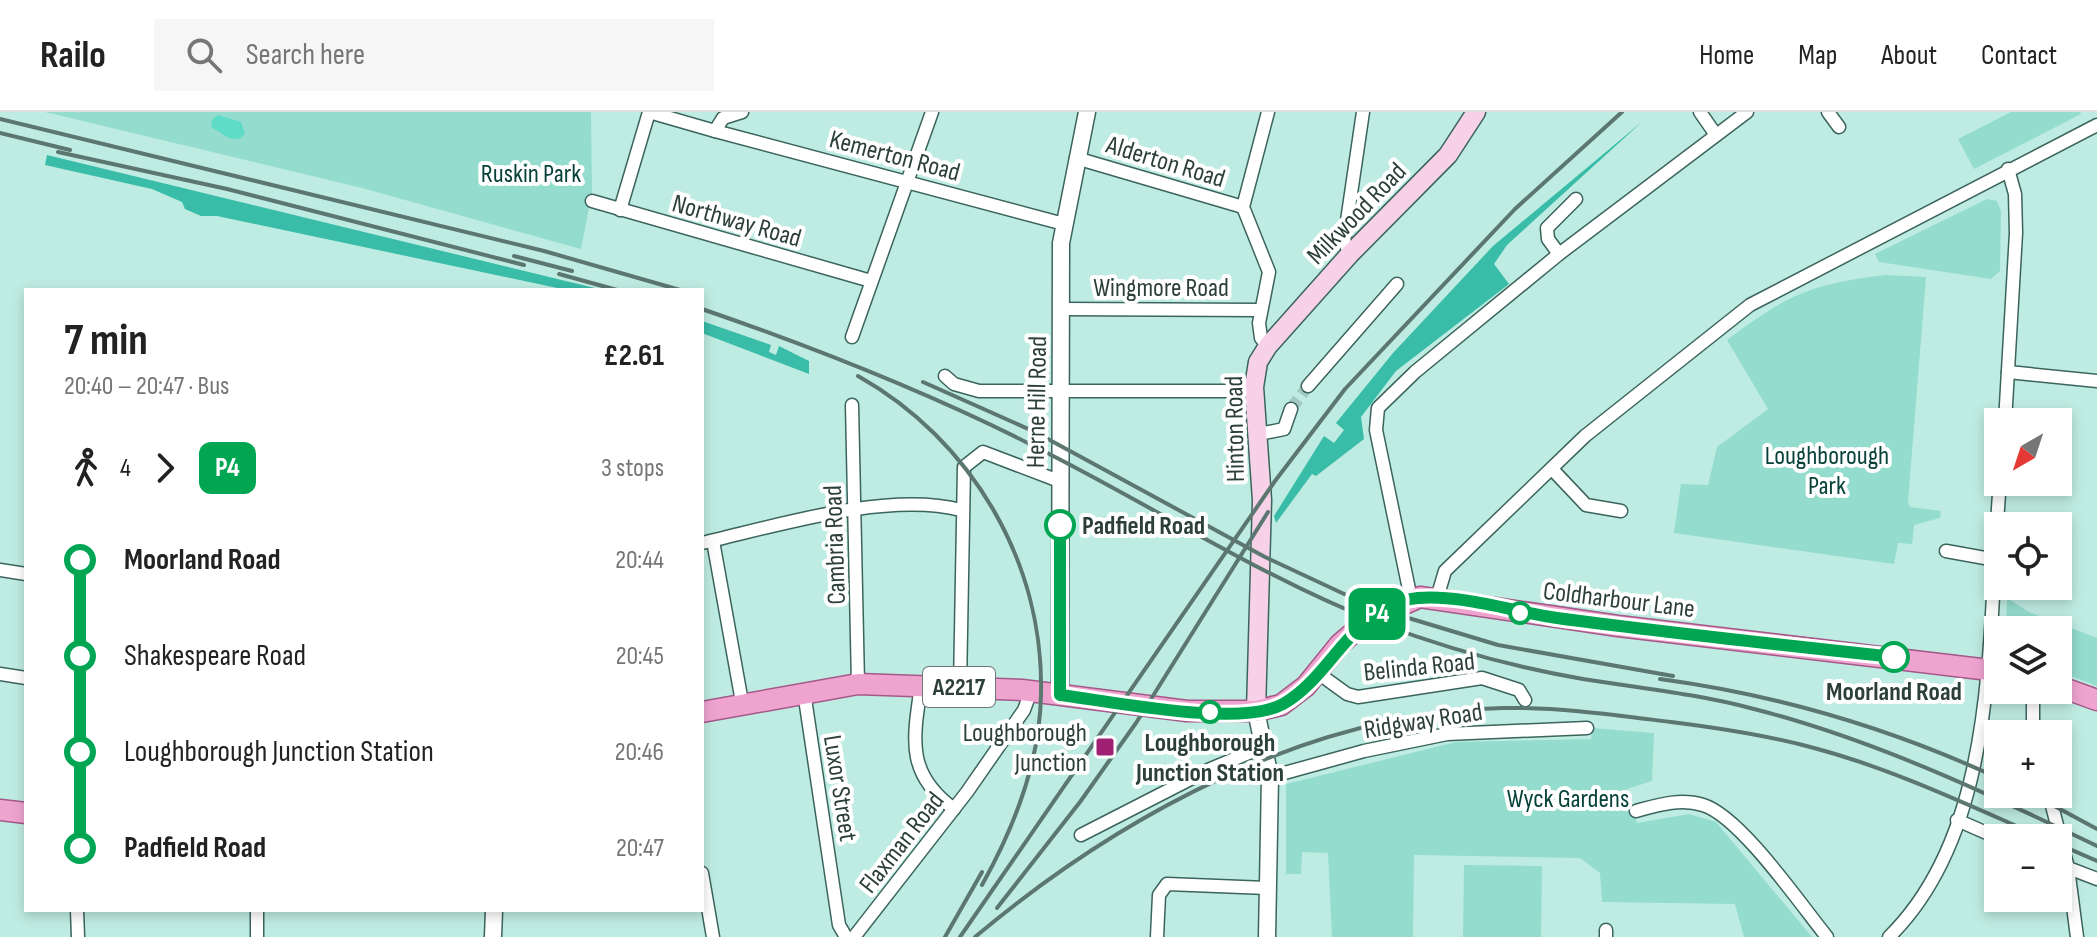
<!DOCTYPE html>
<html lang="en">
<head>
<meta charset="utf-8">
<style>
  :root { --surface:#fff; --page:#f6f6f6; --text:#222; --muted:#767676; --line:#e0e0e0 }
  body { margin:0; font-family:"Sofia Sans Condensed",sans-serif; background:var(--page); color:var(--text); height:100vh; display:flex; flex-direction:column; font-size:30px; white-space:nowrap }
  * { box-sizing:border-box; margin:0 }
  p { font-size:26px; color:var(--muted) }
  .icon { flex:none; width:44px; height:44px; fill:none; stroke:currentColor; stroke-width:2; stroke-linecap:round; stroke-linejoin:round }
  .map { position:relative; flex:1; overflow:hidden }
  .sheet { position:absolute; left:24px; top:176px; width:680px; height:624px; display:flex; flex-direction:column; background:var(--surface); border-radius:0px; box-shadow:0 4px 12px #0003 }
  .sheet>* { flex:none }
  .badge { padding:0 16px; border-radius:12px; font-size:28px; line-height:52px }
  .needle { width:52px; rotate:219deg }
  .buttons { position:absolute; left:1984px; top:296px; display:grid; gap:16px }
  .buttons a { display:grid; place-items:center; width:88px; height:88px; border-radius:0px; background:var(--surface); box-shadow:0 4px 12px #0003; font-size:40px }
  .map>.badge { position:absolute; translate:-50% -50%; box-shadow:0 0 0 4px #fff }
  .legs { display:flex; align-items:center; gap:12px; height:88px; padding:0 40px; font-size:26px }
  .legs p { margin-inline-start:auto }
  .overview { display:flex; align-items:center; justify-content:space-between; height:136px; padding:0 40px }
  h1 { font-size:44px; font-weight:700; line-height:60px }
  ul { padding:0 40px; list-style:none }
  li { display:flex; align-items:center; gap:28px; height:96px; font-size:30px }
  li i { display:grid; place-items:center; width:12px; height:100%; margin:0 10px; background:currentColor }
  li i::after { content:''; width:20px; height:20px; margin:-10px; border:6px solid; border-radius:50%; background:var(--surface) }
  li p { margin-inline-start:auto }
  li:first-child i { background:linear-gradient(#0000 50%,currentColor 0) }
  li:last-child i { background:linear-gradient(currentColor 50%,#0000 0) }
  header { display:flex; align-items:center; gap:48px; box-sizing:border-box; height:112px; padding:0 40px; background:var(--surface); border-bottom:2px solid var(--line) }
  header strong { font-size:38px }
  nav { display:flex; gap:44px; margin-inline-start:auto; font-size:28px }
  .search { width:560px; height:72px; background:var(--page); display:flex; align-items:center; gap:20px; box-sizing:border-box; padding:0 28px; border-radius:0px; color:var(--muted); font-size:30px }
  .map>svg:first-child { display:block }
  .green { fill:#94dcce }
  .forest { fill:#39bca8 }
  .water { fill:#5fdcc7 }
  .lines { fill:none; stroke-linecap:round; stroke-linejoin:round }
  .minor-tunnel { stroke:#a2c9c1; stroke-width:12; stroke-dasharray:12 6; stroke-linecap:butt }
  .minor-casing { stroke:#3b645c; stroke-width:15 }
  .tertiary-casing { stroke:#3b645c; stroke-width:19 }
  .secondary-casing { stroke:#3b645c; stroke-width:21 }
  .primary-casing { stroke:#a55988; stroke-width:23 }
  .minor { stroke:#fff; stroke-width:12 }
  .tertiary { stroke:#fff; stroke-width:16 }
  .secondary { stroke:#f7d1e8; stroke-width:18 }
  .primary { stroke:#efa4d0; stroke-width:20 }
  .rail { stroke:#5c7670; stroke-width:4 }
  .line-1-casing { stroke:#fff; stroke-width:18 }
  .line-1 { stroke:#00a651; stroke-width:12 }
  .stop-1-dot { fill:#fff; stroke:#00a651; stroke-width:4 }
  .poi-dot { fill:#a02174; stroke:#fff; stroke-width:3 }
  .labels { text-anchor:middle; stroke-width:8; stroke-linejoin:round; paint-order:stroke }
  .shield { fill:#fff; stroke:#6c7976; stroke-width:2 }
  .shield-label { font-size:24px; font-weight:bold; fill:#2d3f3b }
  .street-label { font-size:26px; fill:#2d3f3b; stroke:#fff }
  .park-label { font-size:26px; fill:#07423a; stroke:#fff }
  .stop-label { font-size:26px; font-weight:bold; fill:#2d3f3b; stroke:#fff }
  .poi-label { font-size:26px; fill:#2d3f3b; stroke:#fff; text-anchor:end }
</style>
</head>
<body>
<header>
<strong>Railo</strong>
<div class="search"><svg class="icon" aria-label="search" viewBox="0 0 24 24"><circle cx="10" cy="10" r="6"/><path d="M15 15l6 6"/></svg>Search here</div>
<nav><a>Home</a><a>Map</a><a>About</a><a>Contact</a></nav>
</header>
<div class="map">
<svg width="2097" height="825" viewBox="0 0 2097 825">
  <rect width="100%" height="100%" fill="#bfece2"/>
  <g class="green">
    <polygon points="45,0 591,0 592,80 581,137 362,76"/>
    <polygon points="2011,0 2080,0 2081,2 1974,57 1958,27"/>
    <polygon points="1987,87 1997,89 2001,99 2000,159 1991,167 1879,150 1875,142"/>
    <path d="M1885 163 1926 165 1908 390 1910 395 1941 399 1940 406 1914 413 1912 432 1898 431 1894 452 1674 421 1681 372 1708 373 1717 335 1768 297 1727 228C1786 183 1811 172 1885 163Z"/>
    <polygon points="2007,486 2029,500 2097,526 2097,574 2058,559 2058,518 2006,518"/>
    <polygon points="1592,616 1654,621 1652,669 1627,677 1637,711 1689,702 1716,710 1812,825 1744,825 1735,792 1602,790 1600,761 1580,746 1414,743 1413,825 1332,825 1328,741 1302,740 1301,762 1286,762 1286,672 1456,630 1591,627"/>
    <polygon points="1464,753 1542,754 1541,825 1463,825"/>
  </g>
  <g class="forest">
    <polygon points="1643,9 1507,133 1494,152 1509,172 1396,259 1361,305 1364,327 1316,364 1312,362 1276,411 1274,404 1324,324 1334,331 1344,318 1336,311 1393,241 1493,134"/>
    <polygon points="47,43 603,178 567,178 217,104 201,104 185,97 182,90 152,77 45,53"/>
    <polygon points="702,209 771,233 769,240 776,243 779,234 809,249 809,262 702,221"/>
  </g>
  <polygon class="water" points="218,3 241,10 245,22 239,27 229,26 211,15 212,8"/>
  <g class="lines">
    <polyline class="minor-tunnel" points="1291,297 1308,274"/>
    <g class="minor-casing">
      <g id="minor">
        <polyline points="649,0 715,19 723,6 742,0"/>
        <polyline points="1700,0 1716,23"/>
        <polyline points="1828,0 1839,15"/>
        <polyline points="715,19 1064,112"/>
        <polyline points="1076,46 1243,95"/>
        <polyline points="592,89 871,169"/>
        <polyline points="620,98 649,0"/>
        <polyline points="1350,142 1344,129 1363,0"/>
        <polyline points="1559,142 1548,127 1547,116 1576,87"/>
        <polyline points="1061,197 1260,198"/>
        <polyline points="852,225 932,0"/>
        <polyline points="1268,234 1261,226 1259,211 1269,160 1243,95 1268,0"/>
        <polyline points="2008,260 2097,269"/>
        <polyline points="945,264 954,272 979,279 1242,279 1254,275"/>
        <polyline points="1308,274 1397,172"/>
        <polyline points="852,293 858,572"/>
        <polyline points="2005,310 2016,121 2015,82 2008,57"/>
        <polyline points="1259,322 1284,317 1291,297"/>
        <polyline points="1552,357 1586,393 1621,399"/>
        <polyline points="713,429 742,590"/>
        <path d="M702 431C776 414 887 379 961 398"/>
        <polyline points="1946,439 1996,448"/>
        <polyline points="0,458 26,462"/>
        <polyline points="1437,486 1445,459 1585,324 1750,193 2097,13"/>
        <polyline points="1411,487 1376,318 1378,296 1415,260 1559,142 1747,0"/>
        <polyline points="1318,561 1347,582 1358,585 1482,566 1519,578 1525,588"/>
        <polyline points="0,562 26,566"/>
        <path d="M921 574C913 628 906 662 954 697"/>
        <polyline points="960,575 964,355 983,340 1059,369"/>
        <polyline points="2033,578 2033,622"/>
        <polyline points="804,580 839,813 846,825"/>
        <polyline points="1270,665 1364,639 1447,622 1587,616"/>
        <polyline points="2049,682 2068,756 2077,825"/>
        <path d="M1636 699C1658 693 1680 686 1703 693 1740 704 1801 793 1827 825"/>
        <polyline points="1957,708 1998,726"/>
        <polyline points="1081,723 1208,658 1263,635"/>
        <polyline points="2058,752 2097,767"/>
        <polyline points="702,761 713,825"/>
        <polyline points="77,798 78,825"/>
        <polyline points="257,825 257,798"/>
        <polyline points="854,825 967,680 1024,598 1031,579"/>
        <polyline points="1157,825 1159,783 1167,772 1267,776"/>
        <polyline points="1606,825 1606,818"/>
        <path d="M1889 825C2001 715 1987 515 2000 370"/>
      </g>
    </g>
    <g class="tertiary-casing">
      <g id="tertiary">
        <polyline points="1060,583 1061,131 1087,0"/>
        <polyline points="1256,599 1270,665 1267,825"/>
        <polyline points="493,825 494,798"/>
      </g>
    </g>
    <g class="secondary-casing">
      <polyline id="secondary" points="1256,599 1262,388 1254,275 1258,250 1268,234 1350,142 1448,43 1476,0"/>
    </g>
    <g class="primary-casing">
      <g id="primary">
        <polyline points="2058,574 2097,588"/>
        <polyline points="702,600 858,572 1022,578 1187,599 1256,599 1281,593 1306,574 1340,532 1367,509 1420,485 1618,514 1998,559"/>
        <polyline points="0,698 26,701"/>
      </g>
    </g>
    <use href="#minor" class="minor"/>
    <use href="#tertiary" class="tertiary"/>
    <use href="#secondary" class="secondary"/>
    <use href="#primary" class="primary"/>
    <g class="rail">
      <polyline points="0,7 544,139 680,178"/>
      <polyline points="0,21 70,38"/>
      <polyline points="58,40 227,77 524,153"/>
      <polyline points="514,144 572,159"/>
      <polyline points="559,162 617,178"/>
      <path d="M702 197C824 239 943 286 1057 346 1164 401 1266 467 1379 511 1445 536 1513 555 1583 567 1640 576 1698 582 1754 597 1872 627 1987 681 2097 734"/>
      <path d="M858 264C972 328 1044 451 1041 582 1040 648 1014 716 982 773"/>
      <polyline points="923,270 1035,320 1265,445 1372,495 1498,533 1673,564"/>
      <path d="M1660 567C1778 583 1890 616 1998 666"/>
      <polyline points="2032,682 2097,717"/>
      <polyline points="2058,732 2097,749"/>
      <polyline points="997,796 1080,690 1136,611 1268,400"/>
      <polyline points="945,825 982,760"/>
      <polyline points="960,825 1275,369 1345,277 1515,97 1622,0"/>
      <path d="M975 825C1119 704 1309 600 1503 596 1559 595 1615 603 1671 610 1719 616 1767 623 1814 636 1893 657 1968 693 2044 726"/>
    </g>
  </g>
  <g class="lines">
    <g class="line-1-casing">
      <path id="line-1" d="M1060 413V583C1111 589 1239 616 1283 592 1333 564 1353 492 1418 486 1460 482 1515 500 1557 506 1669 521 1782 533 1894 545"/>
    </g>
    <use href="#line-1" class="line-1"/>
  </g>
  <g class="stop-1-dot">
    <circle cx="1060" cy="413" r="14"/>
    <circle cx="1520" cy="501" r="10"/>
    <circle cx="1894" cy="545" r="14"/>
    <circle cx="1210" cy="600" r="10"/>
  </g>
  <rect class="poi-dot" x="1095" y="625" width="20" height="20" rx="4"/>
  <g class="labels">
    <rect class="shield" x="923" y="555" width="72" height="40" rx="6"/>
    <g class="shield-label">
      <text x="959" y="583">A2217</text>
    </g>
    <g class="street-label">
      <text transform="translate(895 43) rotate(15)" y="9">Kemerton Road</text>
      <text transform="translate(1166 49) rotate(17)" y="9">Alderton Road</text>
      <text transform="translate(1356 101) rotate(-46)" y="9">Milkwood Road</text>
      <text transform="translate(737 108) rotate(16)" y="9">Northway Road</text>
      <text x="1161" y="184">Wingmore Road</text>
      <text transform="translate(1036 290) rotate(-89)" y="9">Herne Hill Road</text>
      <text transform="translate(1234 317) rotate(-91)" y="9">Hinton Road</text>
      <text transform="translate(834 433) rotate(-92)" y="9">Cambria Road</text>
      <text transform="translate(1619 487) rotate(7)" y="9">Coldharbour Lane</text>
      <text transform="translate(1419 554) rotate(-6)" y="9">Belinda Road</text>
      <text transform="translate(1423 608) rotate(-9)" y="9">Ridgway Road</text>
      <text transform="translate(841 676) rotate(81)" y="9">Luxor Street</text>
      <text transform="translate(901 730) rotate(-52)" y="9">Flaxman Road</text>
    </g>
    <g class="park-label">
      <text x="531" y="70">Ruskin Park</text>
      <text x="1827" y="352">Loughborough<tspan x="1827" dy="30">Park</tspan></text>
      <text x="1568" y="695">Wyck Gardens</text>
    </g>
    <g class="stop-label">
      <text x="1082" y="422" text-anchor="start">Padfield Road</text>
      <text x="1894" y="588">Moorland Road</text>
      <text x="1210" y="639">Loughborough<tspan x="1210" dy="30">Junction Station</tspan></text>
    </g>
    <g class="poi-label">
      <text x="1087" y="629">Loughborough<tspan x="1087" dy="30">Junction</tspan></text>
    </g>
  </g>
</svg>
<div class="buttons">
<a><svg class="needle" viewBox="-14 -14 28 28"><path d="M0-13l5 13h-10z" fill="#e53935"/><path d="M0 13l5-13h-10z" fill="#767676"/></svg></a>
<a><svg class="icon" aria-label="locate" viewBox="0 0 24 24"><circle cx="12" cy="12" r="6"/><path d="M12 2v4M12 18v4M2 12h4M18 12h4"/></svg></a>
<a><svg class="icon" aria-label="layers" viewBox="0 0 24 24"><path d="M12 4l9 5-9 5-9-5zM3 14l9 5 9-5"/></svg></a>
<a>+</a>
<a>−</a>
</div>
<b class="badge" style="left:1377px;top:502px;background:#00a651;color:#fff">P4</b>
<section class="sheet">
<div class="overview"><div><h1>7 min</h1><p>20:40 – 20:47 · Bus</p></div><b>£2.61</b></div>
<div class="legs"><svg class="icon" aria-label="walk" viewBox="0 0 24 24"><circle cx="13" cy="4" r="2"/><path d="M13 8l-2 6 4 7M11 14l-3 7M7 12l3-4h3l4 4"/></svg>4<svg class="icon" aria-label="forward" viewBox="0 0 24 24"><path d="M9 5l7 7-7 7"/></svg><b class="badge" style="background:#00a651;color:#fff">P4</b><p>3 stops</p></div>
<ul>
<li><i style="color:#00a651"></i><b>Moorland Road</b><p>20:44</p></li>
<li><i style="color:#00a651"></i><span>Shakespeare Road</span><p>20:45</p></li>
<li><i style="color:#00a651"></i><span>Loughborough Junction Station</span><p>20:46</p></li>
<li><i style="color:#00a651"></i><b>Padfield Road</b><p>20:47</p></li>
</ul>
</section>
</div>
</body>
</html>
